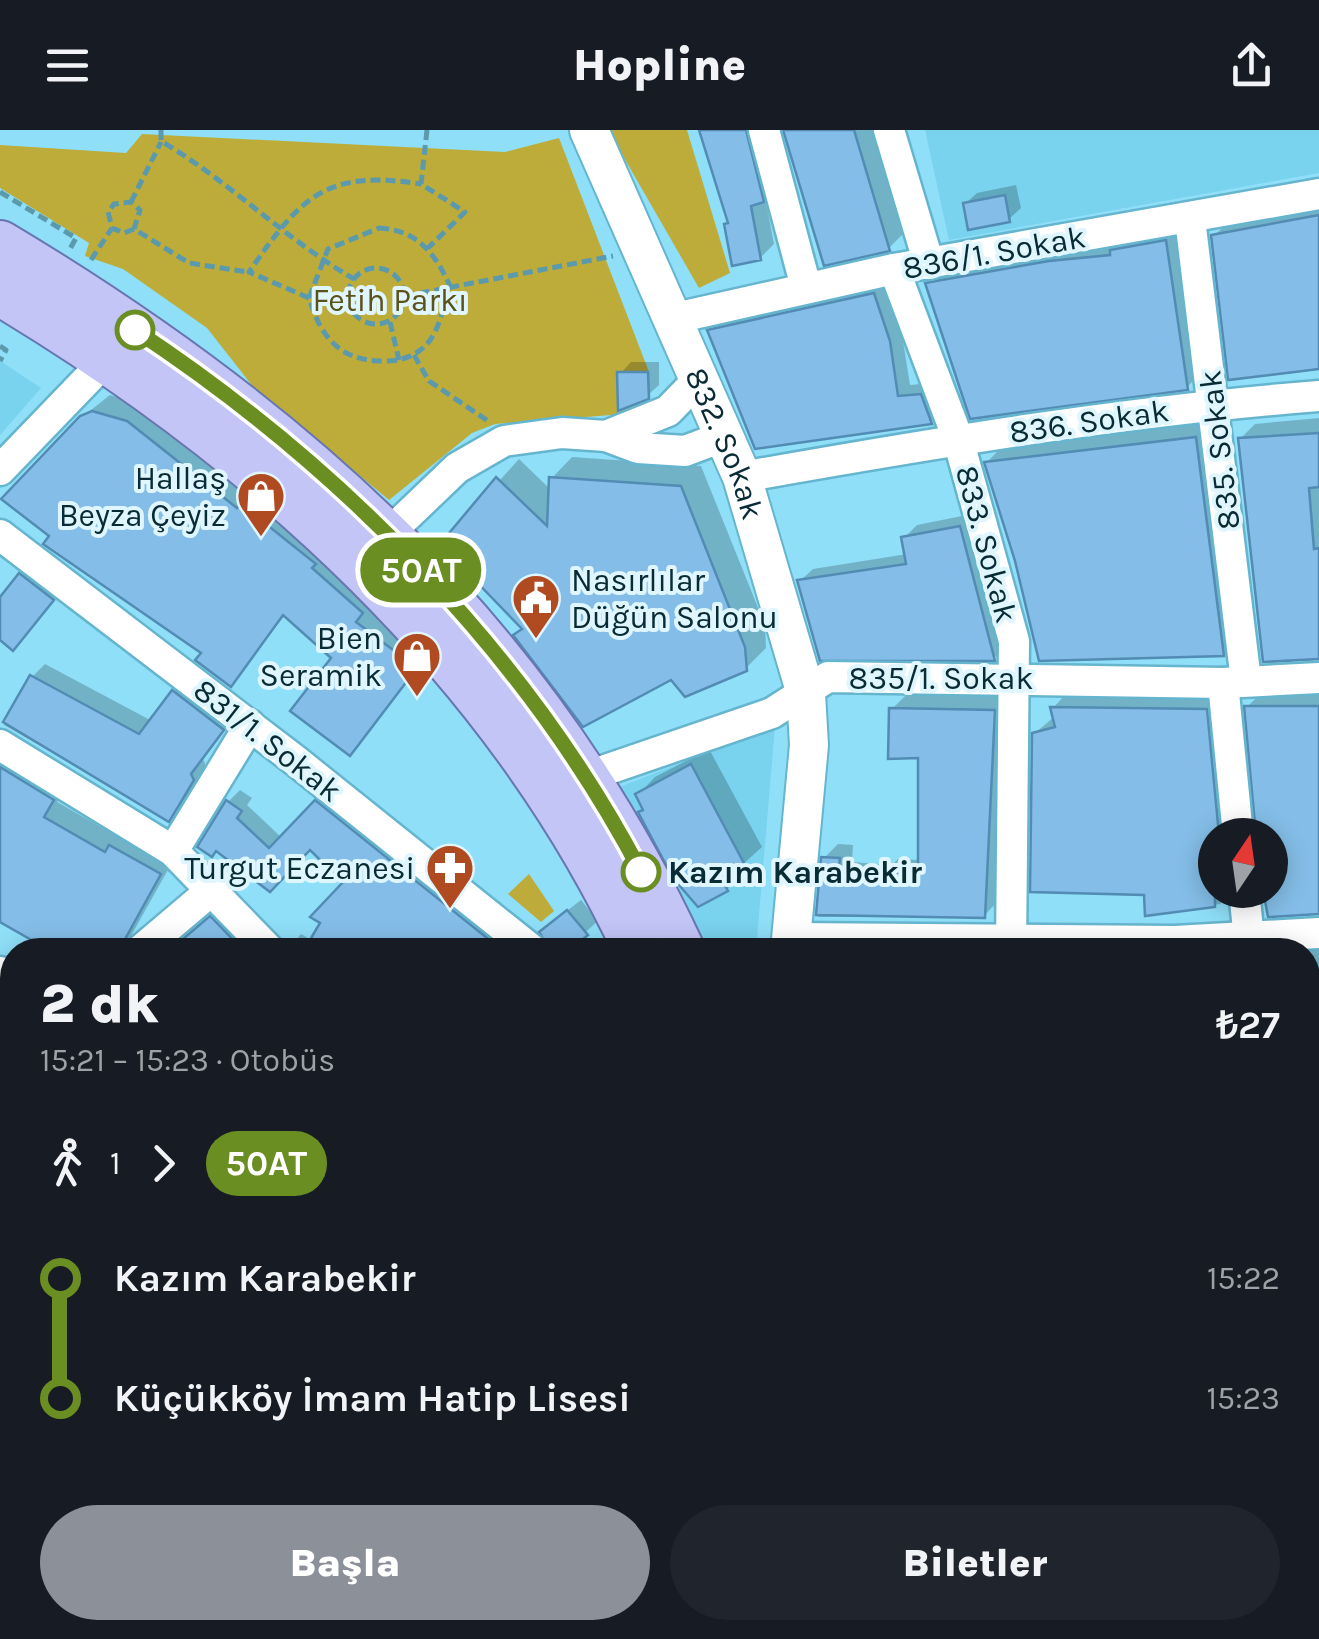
<!DOCTYPE html>
<html lang="tr">
<head>
<meta charset="utf-8">
<style>
  :root { --surface:#171b24; --page:#20242c; --text:#f1f3f6; --muted:#9ea1a6; --accent:#8c9099 }
  body { margin:0; font-family:Karla,sans-serif; background:var(--page); color:var(--text); height:100vh; display:flex; flex-direction:column; font-size:38px; white-space:nowrap }
  * { box-sizing:border-box; margin:0 }
  p { font-size:32px; color:var(--muted) }
  .icon { flex:none; width:55px; height:55px; fill:none; stroke:currentColor; stroke-width:2; stroke-linecap:round; stroke-linejoin:round }
  .map { position:relative; flex:1; overflow:hidden }
  .details { position:absolute; left:0px; top:808px; width:1320px; height:702px; display:flex; flex-direction:column; background:var(--surface); border-radius:40px 40px 0 0; box-shadow:0 5px 25px #0003 }
  .details>* { flex:none }
  .badge { padding:0 20px; border-radius:32px; font-size:35px; line-height:65px }
  .needle { width:65px; rotate:13deg }
  .fabs { position:absolute; left:1198px; top:688px; display:grid; gap:20px }
  .fabs a { display:grid; place-items:center; width:90px; height:90px; border-radius:50%; background:var(--surface); box-shadow:0 5px 25px #0003; font-size:50px }
  .map>.badge { position:absolute; translate:-50% -50%; box-shadow:0 0 0 5px #fff }
  .legs { display:flex; align-items:center; gap:15px; height:110px; padding:0 40px; font-size:32px }
  .legs p { margin-inline-start:auto }
  .summary { display:flex; align-items:center; justify-content:space-between; height:170px; padding:0 40px }
  h1 { font-size:55px; font-weight:800; line-height:75px }
  .action { display:flex; gap:20px; margin-top:auto; padding:20px 40px }
  .action a { flex:1; height:115px; border-radius:60px; background:var(--accent); color:#fff; font-size:40px; font-weight:800; line-height:115px; text-align:center }
  .action a+a { background:var(--page); color:var(--text) }
  ul { padding:0 40px; list-style:none }
  li { display:flex; align-items:center; gap:35px; height:120px; font-size:38px }
  li i { display:grid; place-items:center; width:15px; height:100%; margin:0 12px; background:currentColor }
  li i::after { content:''; width:25px; height:25px; margin:-12px; border:8px solid; border-radius:50%; background:var(--surface) }
  li p { margin-inline-start:auto }
  li:first-child i { background:linear-gradient(#0000 50%,currentColor 0) }
  li:last-child i { background:linear-gradient(currentColor 50%,#0000 0) }
  header { display:flex; justify-content:space-between; align-items:center; height:130px; padding:0 40px; background:var(--surface); font-size:45px; font-weight:800 }
  .map>svg:first-child { display:block }
  .built { fill:#79d2ee }
  .green { fill:#bdac3a }
  .shadow { fill:#0003 }
  .building { fill:#84bee8; stroke:#528bb3; stroke-width:2.5 }
  .lines { fill:none; stroke-linecap:round; stroke-linejoin:round }
  .minor-casing { stroke:#66b5ce; stroke-width:35 }
  .tertiary-casing { stroke:#66b5ce; stroke-width:42 }
  .secondary-casing { stroke:#66b5ce; stroke-width:48 }
  .primary-casing { stroke:#6876b0; stroke-width:52 }
  .path { stroke:#5b99ad; stroke-width:5; stroke-dasharray:10 5; stroke-linecap:butt }
  .minor { stroke:#fff; stroke-width:30 }
  .tertiary { stroke:#fff; stroke-width:38 }
  .secondary { stroke:#e1e2fb; stroke-width:42 }
  .primary { stroke:#c3c5f7; stroke-width:48 }
  .line-1-casing { stroke:#fff; stroke-width:22 }
  .line-1 { stroke:#6b8e23; stroke-width:15 }
  .stop-1-dot { fill:#fff; stroke:#6b8e23; stroke-width:5 }
  .labels { text-anchor:middle; stroke-width:8; stroke-linejoin:round; paint-order:stroke }
  .street-label { font-size:32px; fill:#082b35; stroke:#e0f6fe }
  .park-label { font-size:32px; fill:#5b521a; stroke:#e0f6fe }
  .poi-label { font-size:32px; fill:#082b35; stroke:#e0f6fe; text-anchor:end }
  .stop-label { font-size:32px; font-weight:bold; fill:#082b35; stroke:#e0f6fe; text-anchor:start }
</style>
</head>
<body>
<header><svg class="icon" aria-label="menu" viewBox="0 0 24 24"><path d="M4 6h16M4 12h16M4 18h16"/></svg>Hopline<svg class="icon" aria-label="share" viewBox="0 0 24 24"><path d="M12 15V3M7 8l5-5 5 5M5 13v7h14v-7"/></svg></header>
<div class="map">
<svg width="1319" height="1509" viewBox="0 0 1319 1509">
  <rect width="100%" height="100%" fill="#8fdff8"/>
  <g class="built">
    <polygon points="925,0 1319,0 1319,43 949,110"/>
    <polygon points="0,231 41,258 0,305"/>
    <polygon points="775,596 756,820 689,820 607,662"/>
  </g>
  <g class="green">
    <polygon points="608,0 687,0 730,143 699,158"/>
    <polygon points="142,4 505,22 559,8 649,242 650,282 495,294 472,303 389,370 254,258 207,198 123,139 85,126 89,113 0,58 0,15 126,23"/>
    <polygon points="529,744 554,781 541,792 508,764"/>
  </g>
  <g class="shadow">
    <polygon points="701,0 762,0 777,56 765,67 774,114 760,128 730,92"/>
    <polygon points="786,0 872,0 903,104 889,118"/>
    <polygon points="1016,55 1021,78 1009,89 965,74 977,63"/>
    <polygon points="1319,78 1319,236 1214,106 1225,95"/>
    <polygon points="1178,99 1199,245 1187,257 927,153 940,141"/>
    <polygon points="886,152 901,198 910,255 933,253 943,279 931,291 867,304 866,298 710,201 722,189"/>
    <polygon points="631,232 659,232 659,255 647,266 620,244"/>
    <polygon points="110,265 145,275 432,520 349,623 334,527 286,484 230,554 204,523 53,405 81,288"/>
    <polygon points="1319,288 1319,528 1240,309 1255,294"/>
    <polygon points="1212,291 1240,507 1223,524 1041,529 987,332 1004,315"/>
    <polygon points="572,327 701,336 765,495 766,518 745,539 672,547 524,498 443,413 519,329 551,360 552,348"/>
    <polygon points="972,384 1007,516 994,528 800,451 813,439 907,424 904,408 917,395"/>
    <polygon points="32,434 63,457 24,506 0,507 0,471"/>
    <polygon points="45,534 152,591 187,549 235,586 203,629 206,636 181,676 168,689 4,595 32,547"/>
    <polygon points="1319,560 1319,782 1266,760 1270,760 1270,705 1257,705 1247,577 1263,561"/>
    <polygon points="1069,561 1223,563 1233,705 1215,705 1215,760 1234,760 1220,774 1148,784 1146,763 1034,604 1055,586 1053,578"/>
    <polygon points="906,565 1008,566 998,771 984,786 818,787 824,728 838,714 853,715 852,732 892,735 898,729 920,730 920,626 892,579"/>
    <polygon points="0,612 67,654 57,672 120,708 126,702 174,729 123,820 67,820 0,789"/>
    <polygon points="709,619 762,717 741,736 744,742 727,759 645,679 638,665 655,647"/>
    <polygon points="240,660 252,668 247,675 282,708 329,660 529,820 288,820 301,804 313,811 347,752 311,717 270,759 228,672"/>
    <polygon points="581,770 598,791 565,820 551,820 555,790"/>
    <polygon points="224,776 269,820 174,820 176,818"/>
    <polygon points="1319,812 1319,952 1308,954 1308,820 1275,820"/>
    <polygon points="0,839 12,848 12,873 0,896"/>
    <polygon points="12,951 12,1208 0,1224 0,975"/>
    <polygon points="1319,981 1319,1117 1308,1119 1308,982"/>
    <polygon points="1319,1176 1319,1327 1308,1333 1308,1180"/>
    <polygon points="0,1349 12,1352 12,1498 83,1498 88,1509 0,1509"/>
    <polygon points="1319,1380 1319,1432 1308,1430 1308,1392"/>
    <polygon points="109,1498 191,1498 191,1506 201,1509 108,1509"/>
    <polygon points="401,1498 635,1498 636,1509 313,1509"/>
    <polygon points="677,1498 1213,1498 1209,1509 675,1509"/>
  </g>
  <g class="building">
    <polygon points="699,0 746,0 764,72 751,76 761,130 732,136 724,94 728,93"/>
    <polygon points="783,0 854,0 890,121 824,136"/>
    <polygon points="1005,65 1010,92 968,100 963,73"/>
    <polygon points="1319,85 1319,239 1228,250 1211,105"/>
    <polygon points="1166,110 1188,260 970,289 925,153 1049,131 1110,125 1110,120"/>
    <polygon points="874,163 890,211 898,266 921,264 932,294 755,319 707,200"/>
    <polygon points="617,242 648,242 649,269 618,281"/>
    <polygon points="92,281 127,291 237,378 241,374 316,434 312,438 363,483 356,492 417,538 350,626 290,581 331,528 283,485 231,557 195,530 201,523 43,414 49,406 1,369 80,286"/>
    <polygon points="1319,303 1319,357 1309,358 1314,419 1319,418 1319,529 1263,532 1238,308"/>
    <polygon points="1196,307 1224,526 1039,531 1015,431 984,332"/>
    <polygon points="496,347 547,396 549,347 681,356 745,517 747,541 685,567 671,550 583,597 513,505 522,499 440,414"/>
    <polygon points="960,396 995,531 820,531 797,450 906,434 901,407"/>
    <polygon points="19,443 54,470 13,521 0,510 0,467"/>
    <polygon points="30,545 139,604 172,560 224,600 191,644 194,650 169,692 3,592"/>
    <polygon points="1244,576 1319,576 1319,784 1268,787 1263,760 1270,760 1270,705 1256,705"/>
    <polygon points="1050,577 1207,579 1219,705 1215,705 1215,777 1145,786 1144,765 1030,762 1032,603 1055,597"/>
    <polygon points="889,578 995,580 985,788 816,785 821,727 840,728 838,745 881,749 881,742 918,744 918,628 888,629"/>
    <polygon points="691,634 746,737 722,750 728,761 698,777 673,748 638,682 643,680 635,664"/>
    <polygon points="0,637 54,670 44,687 105,722 109,715 161,744 119,820 49,820 0,792"/>
    <polygon points="226,670 242,681 237,688 269,718 315,670 502,820 304,820 320,793 310,787 343,752 310,720 270,762 216,721 212,727 197,717"/>
    <polygon points="567,780 588,805 569,820 550,820 539,802"/>
    <polygon points="210,786 243,820 170,820"/>
    <polygon points="0,1474 12,1486 12,1498 25,1498 38,1509 0,1509"/>
  </g>
  <g class="lines">
    <g class="minor-casing">
      <g id="minor">
        <polyline points="764,0 806,157"/>
        <polyline points="889,0 929,134"/>
        <polyline points="1190,89 1246,551"/>
        <polyline points="894,139 958,309 1014,511 1011,820"/>
        <polyline points="671,189 894,139 1319,64"/>
        <polyline points="606,306 668,281 699,249"/>
        <polyline points="0,340 108,228"/>
        <path d="M742 347C933 313 1125 281 1319 266"/>
        <polyline points="0,405 296,631 532,820"/>
        <polyline points="387,405 457,338 504,311 562,303 606,306 638,318 685,321 725,306"/>
        <polyline points="1223,553 1238,705"/>
        <polyline points="0,615 173,721 269,820"/>
        <polyline points="585,647 772,583 828,547 1223,553 1319,548"/>
        <polyline points="173,721 250,595"/>
        <polyline points="1244,760 1250,820"/>
        <polyline points="792,808 1175,811 1319,803"/>
        <polyline points="141,820 213,759"/>
        <polyline points="0,842 12,852"/>
        <polyline points="0,925 12,900"/>
        <polyline points="1308,1164 1319,1159"/>
        <polyline points="0,1256 12,1233"/>
        <polyline points="1308,1364 1319,1356"/>
        <polyline points="644,1498 645,1509"/>
        <polyline points="87,1509 89,1498"/>
        <polyline points="1225,1509 1229,1498"/>
      </g>
    </g>
    <g class="tertiary-casing">
      <g id="tertiary">
        <path id="s1" d="M589 0 742 347 806 564 809 615 790 820"/>
      </g>
    </g>
    <g class="secondary-casing">
      <g id="secondary">
        <polyline points="0,1315 12,1327"/>
        <polyline points="215,1498 220,1509"/>
        <polyline points="252,1509 257,1498"/>
      </g>
    </g>
    <g class="primary-casing">
      <g id="primary">
        <path d="M0 115C294 291 533 504 680 820"/>
        <path d="M0 161C264 319 506 536 638 820"/>
        <polyline points="1308,1459 1319,1467"/>
        <polyline points="1288,1498 1305,1509"/>
      </g>
    </g>
    <g class="path">
      <path d="M161 0V11C230 52 285 109 354 149"/>
      <polyline points="427,0 421,54 465,82 428,118"/>
      <polyline points="0,62 76,108 70,119"/>
      <polyline points="131,72 161,12"/>
      <path d="M379 98C417 100 435 123 450 156 444 175 440 199 427 214 416 226 401 231 385 231 341 232 321 208 309 168L328 119Z"/>
      <polyline points="134,99 124,103 112,98 108,82 114,74 131,72 140,80 134,99 189,133 248,142"/>
      <polyline points="91,130 112,98"/>
      <circle cx="376" cy="166" r="28"/>
      <polyline points="405,166 613,126"/>
      <path d="M309 168 249 142C301 67 325 39 421 54"/>
      <polyline points="390,192 399,230"/>
      <polyline points="0,216 6,220 0,231"/>
      <polyline points="414,225 429,251 488,291"/>
    </g>
    <use href="#minor" class="minor"/>
    <use href="#tertiary" class="tertiary"/>
    <use href="#secondary" class="secondary"/>
    <use href="#primary" class="primary"/>
  </g>
  <g class="lines">
    <g class="line-1-casing">
      <path id="line-1" d="M135 200C341 336 526 523 641 742"/>
    </g>
    <use href="#line-1" class="line-1"/>
  </g>
  <defs>
    <g id="shop-pin" transform="scale(2.5)"><path d="M0 17L-7.5 6A9.5 9.5 0 1 1 7.5 6Z" fill="#b04a20" stroke="#e0f6fe"/><path d="M-5-2.5h2.3a2.7 3.5 0 0 1 5.4 0H5L5.5 6h-11ZM-1.5-2.5h3a1.5 2.3 0 0 0-3 0Z" fill="#fff"/></g>
    <g id="civic-pin" transform="scale(2.5)"><path d="M0 17L-7.5 6A9.5 9.5 0 1 1 7.5 6Z" fill="#b04a20" stroke="#e0f6fe"/><path d="M-.6-6.5H3V-4.5H.6V-3L4-1V1h2V6H-6V1h2V-1L-.6-3ZM-1.2 2.5V6h2.4V2.5Z" fill="#fff"/></g>
    <g id="pharmacy-pin" transform="scale(2.5)"><path d="M0 17L-7.5 6A9.5 9.5 0 1 1 7.5 6Z" fill="#b04a20" stroke="#e0f6fe"/><path d="M-2-6h4v4h4v4h-4v4h-4v-4h-4v-4h4Z" fill="#fff"/></g>
  </defs>
  <g fill-rule="evenodd">
    <use href="#shop-pin" x="261" y="366"/>
    <use href="#civic-pin" x="536" y="468"/>
    <use href="#shop-pin" x="417" y="526"/>
    <use href="#pharmacy-pin" x="450" y="738"/>
  </g>
  <g class="stop-1-dot">
    <circle cx="135" cy="200" r="18"/>
    <circle cx="641" cy="742" r="18"/>
  </g>
  <g class="labels">
    <g class="street-label">
      <text transform="translate(994 122) rotate(-10)" y="11">836/1. Sokak</text>
      <text transform="translate(1089 291) rotate(-8)" y="11">836. Sokak</text>
      <text dy="11" stroke="none"><textPath href="#s1" startOffset="342">832. Sokak</textPath></text>
      <text transform="translate(1219 320) rotate(-97)" y="11">835. Sokak</text>
      <text transform="translate(987 414) rotate(75)" y="11">833. Sokak</text>
      <text x="941" y="559">835/1. Sokak</text>
      <text transform="translate(268 610) rotate(38)" y="11">831/1. Sokak</text>
    </g>
    <g class="park-label">
      <text x="390" y="181">Fetih Parkı</text>
    </g>
    <g class="poi-label">
      <text x="226" y="359">Hallaş<tspan x="226" dy="37">Beyza Çeyiz</tspan></text>
      <text x="571" y="461" text-anchor="start">Nasırlılar<tspan x="571" dy="37">Düğün Salonu</tspan></text>
      <text x="382" y="519">Bien<tspan x="382" dy="37">Seramik</tspan></text>
      <text x="415" y="749">Turgut Eczanesi</text>
    </g>
    <g class="stop-label">
      <text x="668" y="753">Kazım Karabekir</text>
    </g>
  </g>
</svg>
<div class="fabs">
<a><svg class="needle" viewBox="-14 -14 28 28"><path d="M0-13l5 13h-10z" fill="#e53935"/><path d="M0 13l5-13h-10z" fill="#9ea1a6"/></svg></a>
</div>
<b class="badge" style="left:421px;top:440px;background:#6b8e23;color:#fff">50AT</b>
<section class="details">
<div class="summary"><div><h1>2 dk</h1><p>15:21 – 15:23 · Otobüs</p></div><b>₺27</b></div>
<div class="legs"><svg class="icon" aria-label="walk" viewBox="0 0 24 24"><circle cx="13" cy="4" r="2"/><path d="M13 8l-2 6 4 7M11 14l-3 7M7 12l3-4h3l4 4"/></svg>1<svg class="icon" aria-label="forward" viewBox="0 0 24 24"><path d="M9 5l7 7-7 7"/></svg><b class="badge" style="background:#6b8e23;color:#fff">50AT</b></div>
<ul>
<li><i style="color:#6b8e23"></i><b>Kazım Karabekir</b><p>15:22</p></li>
<li><i style="color:#6b8e23"></i><b>Küçükköy İmam Hatip Lisesi</b><p>15:23</p></li>
</ul>
<div class="action"><a>Başla</a><a>Biletler</a></div>
</section>
</div>
</body>
</html>
